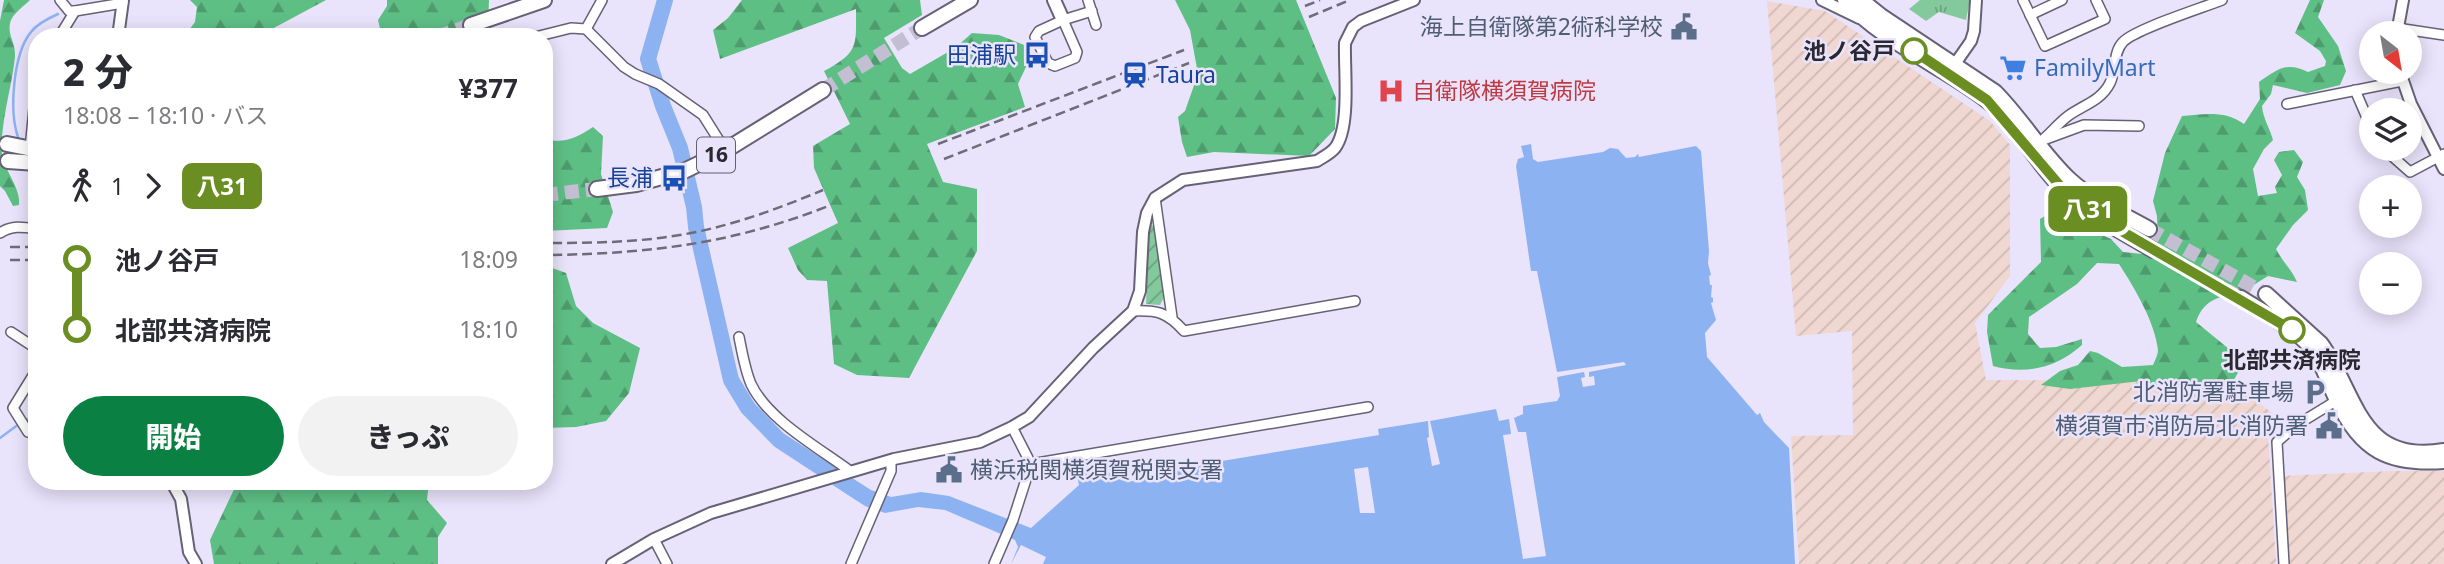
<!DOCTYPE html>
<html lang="ja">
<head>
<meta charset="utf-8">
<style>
  :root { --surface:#fff; --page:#f2f2f3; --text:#2b2b33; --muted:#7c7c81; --accent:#0b8043 }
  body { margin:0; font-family:"Noto Sans","Noto Sans JP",sans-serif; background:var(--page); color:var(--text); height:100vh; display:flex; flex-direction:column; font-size:26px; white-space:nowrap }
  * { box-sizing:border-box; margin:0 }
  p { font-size:23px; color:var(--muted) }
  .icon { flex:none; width:38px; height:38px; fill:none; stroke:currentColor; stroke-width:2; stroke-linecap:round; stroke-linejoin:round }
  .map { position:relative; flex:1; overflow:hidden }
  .drawer { position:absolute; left:28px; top:28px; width:525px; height:462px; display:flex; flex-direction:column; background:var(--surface); border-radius:28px; box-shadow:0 4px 18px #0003 }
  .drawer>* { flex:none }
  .badge { padding:0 14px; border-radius:10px; font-size:24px; line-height:46px }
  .needle { width:46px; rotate:149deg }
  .buttons { position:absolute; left:2359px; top:21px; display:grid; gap:14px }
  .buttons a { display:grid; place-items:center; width:63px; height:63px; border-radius:50%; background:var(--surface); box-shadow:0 4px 18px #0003; font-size:35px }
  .map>.badge { position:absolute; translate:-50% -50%; box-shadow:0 0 0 4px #fff }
  .legs { display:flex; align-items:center; gap:10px; height:77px; padding:0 35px; font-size:23px }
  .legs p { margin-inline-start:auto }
  .headline { display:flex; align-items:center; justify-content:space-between; height:119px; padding:0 35px }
  h1 { font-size:38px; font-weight:800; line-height:52px }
  .button { display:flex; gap:14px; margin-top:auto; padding:14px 35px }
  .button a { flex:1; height:80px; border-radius:42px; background:var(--accent); color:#fff; font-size:28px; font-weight:800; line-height:80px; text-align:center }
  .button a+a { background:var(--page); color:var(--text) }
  ul { padding:0 35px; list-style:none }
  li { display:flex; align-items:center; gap:24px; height:70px; font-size:26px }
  li i { display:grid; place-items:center; width:10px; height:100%; margin:0 9px; background:currentColor }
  li i::after { content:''; width:18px; height:18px; margin:-9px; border:5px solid; border-radius:50%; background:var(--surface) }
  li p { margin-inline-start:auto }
  li:first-child i { background:linear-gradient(#0000 50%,currentColor 0) }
  li:last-child i { background:linear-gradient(currentColor 50%,#0000 0) }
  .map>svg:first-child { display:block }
  .industrial { fill:url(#industrial-furrows) }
  .grass { fill:url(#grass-tufts) }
  .forest { fill:url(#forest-firs) }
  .garden { fill:url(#garden-furrows) }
  .water { fill:#8cb2f1; fill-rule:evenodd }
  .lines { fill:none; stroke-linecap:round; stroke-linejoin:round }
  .stream { stroke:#8cb2f1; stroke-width:2.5 }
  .river { stroke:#8cb2f1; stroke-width:16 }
  .trunk-tunnel { stroke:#c3bed2; stroke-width:14; stroke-dasharray:14 7; stroke-linecap:butt }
  .minor-casing { stroke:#666175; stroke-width:12 }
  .tertiary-casing { stroke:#666175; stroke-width:14 }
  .secondary-casing { stroke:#666175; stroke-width:16 }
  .trunk-casing { stroke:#666175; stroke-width:18 }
  .minor { stroke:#fff; stroke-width:9 }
  .tertiary { stroke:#fff; stroke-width:10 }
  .secondary { stroke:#fff; stroke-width:12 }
  .trunk { stroke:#fff; stroke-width:14 }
  .rail { stroke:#6f6b79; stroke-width:2.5; stroke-dasharray:10 5; stroke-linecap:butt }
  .line-1-casing { stroke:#fff; stroke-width:16 }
  .line-1 { stroke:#6b8e23; stroke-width:10 }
  .stop-1-dot { fill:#fff; stroke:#6b8e23; stroke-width:3.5 }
  .labels { text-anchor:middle; stroke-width:5; stroke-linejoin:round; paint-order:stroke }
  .shield { fill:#e9e3fb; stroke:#63606d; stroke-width:2 }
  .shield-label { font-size:21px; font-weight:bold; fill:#2a2830 }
  .service-label { font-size:23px; fill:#4e5e75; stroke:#e9e3fb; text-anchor:end }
  .stop-label { font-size:23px; font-weight:bold; fill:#2a2830; stroke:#e9e3fb; text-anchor:end }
  .transit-label { font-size:23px; fill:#164399; stroke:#e9e3fb; text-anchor:end }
  .shop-label { font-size:23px; fill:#366cbe; stroke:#e9e3fb; text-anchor:start }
  .health-label { font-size:23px; fill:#be3a42; stroke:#e9e3fb; text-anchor:start }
</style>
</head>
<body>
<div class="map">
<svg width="2444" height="564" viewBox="0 0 2444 564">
  <defs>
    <pattern id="industrial-furrows" width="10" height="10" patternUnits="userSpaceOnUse" patternTransform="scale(1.75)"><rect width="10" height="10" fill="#f0d7d1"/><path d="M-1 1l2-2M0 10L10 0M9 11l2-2" fill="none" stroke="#ceb9b4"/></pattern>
    <pattern id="grass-tufts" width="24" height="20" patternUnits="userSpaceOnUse" patternTransform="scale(1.75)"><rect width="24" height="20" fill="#83c99c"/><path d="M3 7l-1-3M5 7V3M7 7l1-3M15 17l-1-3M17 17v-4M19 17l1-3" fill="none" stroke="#6ba380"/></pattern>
    <pattern id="forest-firs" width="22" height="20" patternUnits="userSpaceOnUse" patternTransform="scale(1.75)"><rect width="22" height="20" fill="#5ebf85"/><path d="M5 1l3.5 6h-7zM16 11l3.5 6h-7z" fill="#4e9b6d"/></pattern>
    <pattern id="garden-furrows" width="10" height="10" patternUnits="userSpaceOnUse" patternTransform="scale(1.75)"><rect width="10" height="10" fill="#83c99c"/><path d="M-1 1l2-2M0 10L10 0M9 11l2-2" fill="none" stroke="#6ba380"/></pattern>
  </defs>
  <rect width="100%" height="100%" fill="#e9e3fb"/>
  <g class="industrial">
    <polygon points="1767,1 1825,11 1990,121 2010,145 2010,276 1975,323 1986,380 2233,381 2285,424 2268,435 2276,564 1799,564 1791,436 1853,435 1852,331 1796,336"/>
    <polygon points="2393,471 2444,471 2444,564 2286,564 2281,476"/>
  </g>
  <polygon class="grass" points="1920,0 1970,0 1966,20 1939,12 1926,21 1909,9"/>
  <g class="forest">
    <path d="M4 0H30C24 6 15 12 11 20 6 34 16 42 15 56 12 88 0 122 2 154 5 172 21 188 19 205L13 206 5 191 0 186V21Z"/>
    <polygon points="190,0 326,0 257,37 186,37 186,34 195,22 197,7"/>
    <polygon points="387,0 489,0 488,28 484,37 382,37 378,20 387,6"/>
    <path d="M742 0H920L922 15 884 38 902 68 910 74 955 48 972 33 999 35 1029 47 1032 54 1018 84 1025 107 927 144 943 182 977 189V251L909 378 857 375 834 364 827 281 807 280 798 270 788 248 838 223 814 168 813 146 850 124 824 71C859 52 856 46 856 9L720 59 713 30 728 18Z"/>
    <polygon points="1175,0 1296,0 1336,98 1335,129 1309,156 1214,152 1187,157 1182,142 1178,117 1185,111 1198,74 1190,30"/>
    <path d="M2310 0H2324L2318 17 2338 46 2346 71 2340 85 2307 93 2273 85 2271 94 2262 106C2263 119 2270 128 2273 140L2264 149 2253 169 2258 196 2277 193 2275 187 2282 175 2274 160 2279 152 2294 150 2303 162 2297 177 2305 190 2308 210 2293 225 2276 249C2282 261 2292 270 2297 282L2268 276C2260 281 2252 286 2244 290 2222 298 2205 296 2196 322L2240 358 2239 371 2228 390 2160 389 2141 381 2070 389 2041 385 2060 371 2078 365 2090 351 2098 353 2122 367 2153 365C2155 360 2158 355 2158 350 2155 322 2134 287 2119 264L2097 263 2077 284 2029 317 2028 334 2040 348 2056 347 2082 339V345C2056 368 2026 375 1993 366L1987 332 1988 315 2041 262 2040 219 2048 214 2073 222 2111 239 2123 252 2152 255 2158 249 2157 216 2153 201 2165 153 2182 116C2203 114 2226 110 2244 124L2260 99 2259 82C2277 70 2286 61 2308 72L2325 66 2326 61 2320 51 2295 33Z"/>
    <path d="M593 127 603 136 601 174 613 212 607 228 544 231V139C565 144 576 138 593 127Z"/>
    <polygon points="544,265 566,273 576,306 593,323 640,348 629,393 606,421 576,427 544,428"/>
    <polygon points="238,481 429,481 427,500 447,523 438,537 438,564 214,564 210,540"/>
  </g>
  <polygon class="garden" points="1151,225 1155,227 1165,295 1160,305 1146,304 1149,226"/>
  <path class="water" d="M1531 144 1533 159 1538 162 1603 152 1610 148 1618 149 1626 158 1635 157 1638 154 1639 157 1696 146 1701 151 1709 251 1708 263 1711 275 1709 276 1710 285H1712L1711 297 1713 298V302L1711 303 1716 320 1705 333 1707 357 1757 415 1760 413 1764 422 1789 448 1795 564H1043L1046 557 1021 545 1011 564 1018 547 1015 540 945 510 918 507 885 513 865 506 833 485 852 478 871 490 891 497 921 492 949 496 1031 528 1079 485 1076 471 1085 470 1089 474 1093 475 1125 471 1127 482 1156 477 1154 464 1178 461 1180 468 1379 435 1378 429 1428 421 1429 437 1427 438 1432 466 1440 464 1430 421 1496 409 1499 421 1509 419 1511 434 1503 435 1523 559 1546 556 1526 432H1518L1514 418 1523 414V406L1557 401 1560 396 1557 377 1584 372 1585 377 1581 378 1583 387 1595 385 1594 376 1589 377V372L1626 365 1624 362 1557 372 1537 271H1531L1516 166 1518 159 1524 157 1521 146ZM1368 467 1375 513H1360L1354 469Z"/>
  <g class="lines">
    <g class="stream">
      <path d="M18 137C9 111 13 54 31 32 37 24 49 18 58 14"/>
      <polyline points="34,171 37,175"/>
      <polyline points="25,421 37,413"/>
      <polyline points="0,438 19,424"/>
    </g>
    <polyline class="river" points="665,0 648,59 663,106 680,148 694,207 696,227 731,380 748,408 779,440 860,493"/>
    <g class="trunk-tunnel">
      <polyline points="437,37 471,25"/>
      <polyline points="823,90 922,28"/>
      <polyline points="544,195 597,189"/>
      <polyline points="2149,229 2266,294"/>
      <polyline points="2153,250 2241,298"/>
    </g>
    <g class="minor-casing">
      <g id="minor">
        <polyline points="60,0 69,11 75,11 123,3"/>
        <polyline points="1088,0 1096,25"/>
        <polyline points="2023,0 2045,46 2105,19 2096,0"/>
        <polyline points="2030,15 2062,0"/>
        <polygon points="1063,20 1077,52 1075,58 1055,66 1048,63 1035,37 1039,31"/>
        <polyline points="1063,20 1092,11"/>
        <polyline points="2397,28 2444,35"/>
        <polyline points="586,29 602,0"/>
        <polyline points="59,37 75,11"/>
        <polyline points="535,37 571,28 586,29 624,67 635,74 659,84 703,115 725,150"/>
        <polyline points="2355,90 2371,127"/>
        <polyline points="2287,104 2402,81"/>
        <polyline points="2046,139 2084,125 2139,126"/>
        <path d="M2036 145C2048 137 2056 125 2068 116 2083 105 2101 101 2110 83 2116 71 2113 52 2123 42 2135 29 2202 8 2222 0"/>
        <polyline points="30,149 37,78"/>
        <polyline points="2384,149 2410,172 2444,154"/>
        <polyline points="1155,198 1172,317"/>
        <path d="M0 233C12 225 23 227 37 229"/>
        <path d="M1133 311C1157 310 1167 312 1184 331L1355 301"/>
        <polyline points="11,332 37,349"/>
        <path d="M739 337C742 352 745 370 751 384 768 420 819 448 850 471"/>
        <polyline points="37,369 13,408 28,432 37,426"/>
        <polyline points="1031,464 1368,407"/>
        <polyline points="654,539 667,564"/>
        <polyline points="851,564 891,471 891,460"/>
        <polyline points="994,564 1013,520 1031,464 1012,427"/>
        <polyline points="2284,564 2277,442 2295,426 2339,399"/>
      </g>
    </g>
    <g class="tertiary-casing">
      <g id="tertiary">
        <polyline points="1822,0 1859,18"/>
        <polyline points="2397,33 2403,0"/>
        <polyline points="118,37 123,0"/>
        <polyline points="1950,71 1971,41 1974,31 1976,0"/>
        <polyline points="2400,72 2411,104 2444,169"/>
        <polyline points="171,481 181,499 189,552 196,564"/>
        <path d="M612 564 654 539 711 513 894 459 980 442 1012 427 1029 417 1093 348 1133 311 1140 291 1143 232 1147 213 1155 198 1183 180 1317 161C1323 157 1330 154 1335 148 1351 127 1344 69 1345 43L1353 27 1361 21 1414 0"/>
      </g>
    </g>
    <g class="secondary-casing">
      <polyline id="secondary" points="1054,0 1063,20"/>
    </g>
    <g class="trunk-casing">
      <g id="trunk">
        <path d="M1845 0C1882 41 1940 65 1984 98 2015 121 2034 160 2061 187 2087 214 2121 231 2153 250"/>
        <path d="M1861 0 1881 16 1995 92C2022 119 2042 154 2070 180 2093 201 2122 214 2149 229"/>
        <polyline points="471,25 544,0"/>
        <polyline points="922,28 970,0"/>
        <polyline points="7,144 37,150"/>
        <polyline points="8,161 37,163"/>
        <polyline points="597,189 636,184 684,171 721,153 823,90"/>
        <path d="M2266 294 2321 344C2357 394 2358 465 2444 451"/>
        <path d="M2241 298C2264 313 2292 326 2311 347 2323 363 2328 382 2337 400 2361 451 2389 465 2444 461"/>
      </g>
    </g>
    <use href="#minor" class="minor"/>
    <use href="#tertiary" class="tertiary"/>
    <use href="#secondary" class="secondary"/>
    <use href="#trunk" class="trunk"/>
    <g class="rail">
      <polyline points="1305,6 1320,0"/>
      <polyline points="1309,17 1350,0"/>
      <polyline points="938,144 1184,50"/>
      <polyline points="944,159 1189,63"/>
      <path d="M552 243C599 243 645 242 691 233 737 224 780 208 823 190"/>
      <polyline points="10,247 37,247"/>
      <path d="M552 255C655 253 735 243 831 205"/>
      <polyline points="10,260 37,260"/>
    </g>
  </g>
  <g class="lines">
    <g class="line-1-casing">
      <polyline id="line-1" points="1914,51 1987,100 2061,187 2099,218 2292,330"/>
    </g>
    <use href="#line-1" class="line-1"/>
  </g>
  <defs>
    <g id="civic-bare" transform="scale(2.1)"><path d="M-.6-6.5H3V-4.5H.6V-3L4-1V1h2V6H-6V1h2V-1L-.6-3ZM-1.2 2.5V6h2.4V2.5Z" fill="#5c6f8a" stroke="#e9e3fb" stroke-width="2.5" paint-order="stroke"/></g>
    <g id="bus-bare" transform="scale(2.1)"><path d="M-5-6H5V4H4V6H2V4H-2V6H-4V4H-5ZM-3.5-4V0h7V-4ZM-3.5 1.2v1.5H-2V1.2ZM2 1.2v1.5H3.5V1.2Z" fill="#1a4fb4" stroke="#e9e3fb" stroke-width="2.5" paint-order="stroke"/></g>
    <g id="supermarket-bare" transform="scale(2.1)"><path d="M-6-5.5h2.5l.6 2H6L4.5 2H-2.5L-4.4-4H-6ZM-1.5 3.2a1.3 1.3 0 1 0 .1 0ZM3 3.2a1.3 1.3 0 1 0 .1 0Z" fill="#3f7fe0" stroke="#e9e3fb" stroke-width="2.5" paint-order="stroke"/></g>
    <g id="station-bare" transform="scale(2.1)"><path d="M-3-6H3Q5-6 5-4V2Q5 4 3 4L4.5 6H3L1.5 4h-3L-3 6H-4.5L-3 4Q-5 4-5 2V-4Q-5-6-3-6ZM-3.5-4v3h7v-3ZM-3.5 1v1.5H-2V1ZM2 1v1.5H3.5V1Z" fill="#1a4fb4" stroke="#e9e3fb" stroke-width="2.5" paint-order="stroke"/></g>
    <g id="hospital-bare" transform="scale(2.1)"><path d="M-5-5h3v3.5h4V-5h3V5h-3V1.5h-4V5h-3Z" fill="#e0444e" stroke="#e9e3fb" stroke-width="2.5" paint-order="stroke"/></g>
    <g id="parking-bare" transform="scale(2.1)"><path d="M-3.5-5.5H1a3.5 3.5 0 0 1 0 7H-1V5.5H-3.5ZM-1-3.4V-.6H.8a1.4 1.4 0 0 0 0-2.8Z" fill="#5c6f8a" stroke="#e9e3fb" stroke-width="2.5" paint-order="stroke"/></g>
  </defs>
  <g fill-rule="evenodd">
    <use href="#civic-bare" x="1684" y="27"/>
    <use href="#bus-bare" x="1037" y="55"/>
    <use href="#supermarket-bare" x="2013" y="68"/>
    <use href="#station-bare" x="1135" y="75"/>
    <use href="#hospital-bare" x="1391" y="91"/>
    <use href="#bus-bare" x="674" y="178"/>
    <use href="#parking-bare" x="2315" y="392"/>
    <use href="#civic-bare" x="2329" y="426"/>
    <use href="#civic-bare" x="949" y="470"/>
  </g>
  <g class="stop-1-dot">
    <circle cx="1914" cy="51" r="12"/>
    <circle cx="2292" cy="330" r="12"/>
  </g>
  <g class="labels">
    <rect class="shield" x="697" y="137.5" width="38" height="35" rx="5"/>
    <g class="shield-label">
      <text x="716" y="162">16</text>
    </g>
    <g class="service-label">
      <text x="1663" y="35">海上自衛隊第2術科学校</text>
      <text x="2294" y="400">北消防署駐車場</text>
      <text x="2308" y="434">横須賀市消防局北消防署</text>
      <text x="970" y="478" text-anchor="start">横浜税関横須賀税関支署</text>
    </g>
    <g class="stop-label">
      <text x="1895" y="59">池ノ谷戸</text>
      <text x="2292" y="368" text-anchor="middle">北部共済病院</text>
    </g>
    <g class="transit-label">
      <text x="1016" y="63">田浦駅</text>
      <text x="1156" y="83" text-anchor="start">Taura</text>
      <text x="653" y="186">長浦</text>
    </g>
    <g class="shop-label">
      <text x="2034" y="76">FamilyMart</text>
    </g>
    <g class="health-label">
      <text x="1412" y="99">自衛隊横須賀病院</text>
    </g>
  </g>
</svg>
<div class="buttons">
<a><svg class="needle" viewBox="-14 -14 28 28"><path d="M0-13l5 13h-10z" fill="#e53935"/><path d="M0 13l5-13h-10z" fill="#7c7c81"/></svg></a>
<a><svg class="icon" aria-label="layers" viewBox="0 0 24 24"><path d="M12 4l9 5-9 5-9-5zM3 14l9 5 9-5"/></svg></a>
<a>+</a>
<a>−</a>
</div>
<b class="badge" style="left:2088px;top:209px;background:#6b8e23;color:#fff">八31</b>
<section class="drawer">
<div class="headline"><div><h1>2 分</h1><p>18:08 – 18:10 · バス</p></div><b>¥377</b></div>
<div class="legs"><svg class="icon" aria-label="walk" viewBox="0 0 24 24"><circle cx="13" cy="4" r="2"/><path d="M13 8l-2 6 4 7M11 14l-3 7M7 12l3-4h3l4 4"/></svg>1<svg class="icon" aria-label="forward" viewBox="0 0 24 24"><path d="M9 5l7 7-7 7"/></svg><b class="badge" style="background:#6b8e23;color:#fff">八31</b></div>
<ul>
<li><i style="color:#6b8e23"></i><b>池ノ谷戸</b><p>18:09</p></li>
<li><i style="color:#6b8e23"></i><b>北部共済病院</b><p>18:10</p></li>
</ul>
<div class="button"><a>開始</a><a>きっぷ</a></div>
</section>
</div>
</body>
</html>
